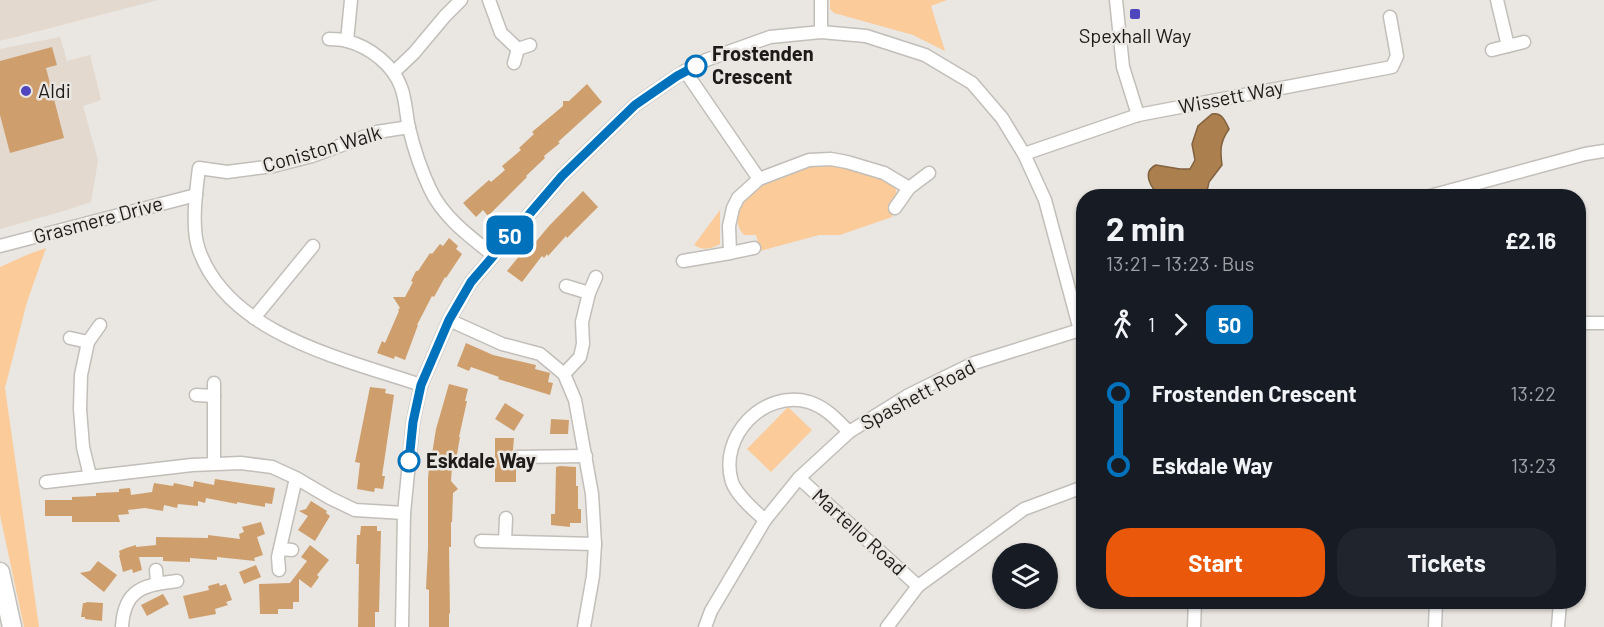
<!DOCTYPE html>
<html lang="en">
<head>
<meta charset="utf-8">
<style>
  :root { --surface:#171b24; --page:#20242c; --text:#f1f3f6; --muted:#9ea1a6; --accent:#ea580c }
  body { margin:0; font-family:Barlow,sans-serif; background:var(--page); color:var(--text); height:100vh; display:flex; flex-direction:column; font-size:22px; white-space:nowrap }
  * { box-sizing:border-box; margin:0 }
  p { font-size:20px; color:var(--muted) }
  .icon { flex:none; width:33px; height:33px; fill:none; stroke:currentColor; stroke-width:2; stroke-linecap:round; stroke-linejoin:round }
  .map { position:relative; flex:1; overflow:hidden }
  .sheet { position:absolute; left:1076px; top:189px; width:510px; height:420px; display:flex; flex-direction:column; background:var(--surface); border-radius:24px; box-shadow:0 2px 4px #0004 }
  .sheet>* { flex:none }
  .badge { padding:0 12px; border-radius:9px; font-size:21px; line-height:39px }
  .fabs { position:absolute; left:992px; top:543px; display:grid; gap:12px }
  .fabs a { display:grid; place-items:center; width:66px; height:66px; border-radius:50%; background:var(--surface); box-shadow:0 2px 4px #0004; font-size:30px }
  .map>.badge { position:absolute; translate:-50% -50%; box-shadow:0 0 0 3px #fff }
  .legs { display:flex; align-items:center; gap:9px; height:66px; padding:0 30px; font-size:20px }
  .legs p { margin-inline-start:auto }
  .head { display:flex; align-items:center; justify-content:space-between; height:102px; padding:0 30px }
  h1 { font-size:33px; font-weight:700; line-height:45px }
  .action { display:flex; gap:12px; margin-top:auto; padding:12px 30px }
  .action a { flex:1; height:69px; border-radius:24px; background:var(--accent); color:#fff; font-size:24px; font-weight:700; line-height:69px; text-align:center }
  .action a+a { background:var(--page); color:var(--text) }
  ul { padding:0 30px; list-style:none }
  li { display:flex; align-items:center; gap:21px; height:72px; font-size:22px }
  li i { display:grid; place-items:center; width:9px; height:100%; margin:0 8px; background:currentColor }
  li i::after { content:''; width:15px; height:15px; margin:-8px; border:4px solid; border-radius:50%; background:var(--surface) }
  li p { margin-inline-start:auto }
  li:first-child i { background:linear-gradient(#0000 50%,currentColor 0) }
  li:last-child i { background:linear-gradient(currentColor 50%,#0000 0) }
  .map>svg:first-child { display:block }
  .built { fill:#e3d9cf }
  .green { fill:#fbcc9a }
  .water { fill:#ac7f4e; stroke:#81613e; stroke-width:1.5 }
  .building { fill:#ce9f6d }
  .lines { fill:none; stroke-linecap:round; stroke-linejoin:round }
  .minor-casing { stroke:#c2beb9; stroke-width:15 }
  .highway-casing { stroke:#c2beb9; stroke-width:21 }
  .minor { stroke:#fff; stroke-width:12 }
  .highway { stroke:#fff; stroke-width:18 }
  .line-1-casing { stroke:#fff; stroke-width:14 }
  .line-1 { stroke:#0072bc; stroke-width:9 }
  .poi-dot { fill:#4f46bd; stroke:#eae6e1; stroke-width:2 }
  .stop-1-dot { fill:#fff; stroke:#0072bc; stroke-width:3 }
  .labels { text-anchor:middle; stroke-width:5; stroke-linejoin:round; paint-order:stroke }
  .poi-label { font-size:20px; fill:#1d1b1a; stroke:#eae6e1 }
  .stop-label { font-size:20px; font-weight:bold; fill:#1d1b1a; stroke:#eae6e1; text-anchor:start }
  .street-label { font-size:20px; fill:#1d1b1a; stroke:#eae6e1 }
</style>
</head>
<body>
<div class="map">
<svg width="1604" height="627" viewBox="0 0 1604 627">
  <rect width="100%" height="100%" fill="#eae6e1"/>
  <g class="built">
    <polygon points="0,0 158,0 0,41"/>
    <polygon points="60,37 67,61 90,55 101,100 83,106 98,160 91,202 60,212 0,229 0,49"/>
  </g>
  <g class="green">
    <polygon points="830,0 947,0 931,6 945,51 913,35 834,13 830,9"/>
    <path d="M830 162 871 172 895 185 897 195 892 217 840 235H819L760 251 756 235H744C727 217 748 195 763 184 771 177 791 169 802 166 811 163 821 163 830 162Z"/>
    <path d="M720 210V244C710 249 704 251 694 245Z"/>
    <polygon points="46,248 27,302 5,388 39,627 24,627 0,515 0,267 29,254"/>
    <polygon points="788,407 812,430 771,472 747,449"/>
  </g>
  <path class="water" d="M1212 114C1222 112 1225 121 1229 129 1220 142 1220 150 1222 165L1209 182 1206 196H1161C1151 189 1141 172 1156 165L1180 169H1190L1195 160 1192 144 1198 126Z"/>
  <g class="building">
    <polygon points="52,47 57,65 46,68 64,138 10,153 0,115 0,61"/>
    <polygon points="587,84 602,102 558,142 560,143 544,156 545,158 526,176 527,177 488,216 483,210 476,217 463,203 489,180 491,182 505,170 502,166 521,150 519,148 534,134 532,132 563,106 563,101 569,101"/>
    <polygon points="583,191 598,207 567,238 566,236 548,256 547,254 544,258 542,256 522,282 507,271 525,249 528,251 549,226"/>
    <polygon points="449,238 458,246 456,249 462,254 446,278 445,277 434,297 432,296 417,325 418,325 405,360 395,356 394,359 377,353 382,341 385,343 399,311 398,310 400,308 393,297 405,297 413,282 411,281 416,271 418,271 430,253 432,254 440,244 443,246"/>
    <polygon points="466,343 493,355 536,365 535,369 550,373 548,382 553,383 550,395 498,379 499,377 471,367 469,371 457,366"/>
    <polygon points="449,384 468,389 465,401 467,401 459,437 460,437 455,466 452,466 451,481 458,489 453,493 452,522 451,522 451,547 449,547 450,614 449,613 449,627 429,627 429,590 426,589 428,548 428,479 430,454 432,454 436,429"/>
    <polygon points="370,387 386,389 385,393 394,395 382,476 385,476 383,489 375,488 374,492 357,489 360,463 355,462"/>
    <polygon points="505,403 524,415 514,431 495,419"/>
    <polygon points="551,419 569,420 568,434 550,434"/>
    <polygon points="495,438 514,438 513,450 510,453 509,458 513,464 513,467 516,467 516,482 495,482"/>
    <polygon points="560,466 576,467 576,486 578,486 578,509 581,509 581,523 570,523 570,527 551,525 551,514 555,514 556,467"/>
    <polygon points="215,479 275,488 272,504 265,503 265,507 237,502 237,504 206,498 205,503 198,501 198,506 178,504 177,508 164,505 163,511 145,508 128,510 129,514 118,515 120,522 72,522 72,516 45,516 45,500 72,500 72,497 96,496 96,493 119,492 119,489 130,488 131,495 152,492 154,483 173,486 174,483 193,487 194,481 214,485"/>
    <polygon points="311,501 327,511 326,513 330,516 315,541 298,530 308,516 299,511 306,509"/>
    <polygon points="261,522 265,534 257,537 263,555 254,558 255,561 217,557 217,560 190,558 190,562 163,561 163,557 139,557 142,570 133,573 132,569 123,572 119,555 120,555 119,551 126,548 136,545 136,547 156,545 156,537 208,538 208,535 240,539 239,534 244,532 242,527"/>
    <polygon points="361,526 377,526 377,531 381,531 379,612 375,612 375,627 358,627 359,564 356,564 357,535 360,535"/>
    <polygon points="310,545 329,560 317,575 319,577 311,588 299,579 299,602 293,602 293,609 278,609 278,614 260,614 259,584 290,583 307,561 301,557"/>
    <polygon points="98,561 117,575 104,592 80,573 90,571"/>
    <polygon points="256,565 261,577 244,584 239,572"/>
    <polygon points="219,583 220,586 226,584 232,600 226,602 228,605 215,609 216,614 189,619 183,596 209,590 208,586"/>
    <polygon points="163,594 169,604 147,616 141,605"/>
    <polygon points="86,602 103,603 102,621 85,619 85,617 81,617 83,603 86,603"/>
  </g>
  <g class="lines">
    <g class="minor-casing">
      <g id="minor">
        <polyline points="489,0 501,33 518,49"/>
        <polyline points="821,0 821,32"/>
        <polyline points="1116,0 1123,67 1138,115"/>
        <polyline points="1497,0 1508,46 1524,42"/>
        <path d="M329 39C335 39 341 39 347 41 370 47 393 65 401 87 406 100 406 115 409 128 414 149 421 170 430 189 443 217 469 236 493 255"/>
        <polyline points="347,41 351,0"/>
        <polyline points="518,49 530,45"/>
        <polyline points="1492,50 1508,46"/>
        <polyline points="514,63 518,49"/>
        <polyline points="685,71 759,179"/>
        <polyline points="394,72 414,53 445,16 461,0"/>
        <path d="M409 127 377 132 312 156 273 166 227 172 199 168C196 191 191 229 199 250 229 335 345 359 421 385"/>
        <polyline points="1024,154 1138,115 1392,67 1397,56 1390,17"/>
        <polyline points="1430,196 1585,154 1604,151"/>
        <polyline points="895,208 909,188"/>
        <polyline points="0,246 196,195"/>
        <polyline points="730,253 754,248"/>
        <polyline points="683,261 730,253 729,226 733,208 738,198 759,179 809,160 831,159 847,162 884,173 909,188 929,173"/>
        <polyline points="566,286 589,293"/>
        <polyline points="254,318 313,246"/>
        <polyline points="449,320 502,344 540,354 564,374 575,400 592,494 595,544 593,576 584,627"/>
        <polyline points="1578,323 1604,323"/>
        <polyline points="70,338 88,342"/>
        <polyline points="564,374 580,357 583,344 582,322 589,293 596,277"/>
        <polyline points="196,395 214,396"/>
        <polyline points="517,457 586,456"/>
        <polyline points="214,463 214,383"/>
        <polyline points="90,476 83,447 80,409 81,375 88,342 100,325"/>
        <polyline points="799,478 918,586"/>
        <polyline points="46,482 192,465 241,463 272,467 296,478 330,498 355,510 404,513"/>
        <path d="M765 520C755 511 737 496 732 482 718 437 763 389 809 402 827 408 836 419 849 432"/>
        <polyline points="481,541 595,544"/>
        <polyline points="505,541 506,518"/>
        <polyline points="280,549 292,550"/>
        <polyline points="156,570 157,584"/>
        <polyline points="279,570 278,557 296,478"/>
        <path d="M122 627C124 588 145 585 177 581"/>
        <polyline points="402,627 404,513 413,422 421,385 449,320 471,282 562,176 635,105 677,76 706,60 770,37 821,32 866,36 925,55 972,83 1002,118 1024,154 1045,200 1080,330"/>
        <polyline points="705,627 711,611 765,520 799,478 849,432 907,396 974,363 1083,329"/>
        <polyline points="887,627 918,586 1024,509 1083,487"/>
        <polyline points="1194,627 1195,602"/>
        <polyline points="1435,627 1436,602"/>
        <polyline points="1558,627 1560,602"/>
      </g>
    </g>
    <g class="highway-casing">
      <polyline id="highway" points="0,572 12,627"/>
    </g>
    <use href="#minor" class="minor"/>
    <use href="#highway" class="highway"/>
  </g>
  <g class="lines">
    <g class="line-1-casing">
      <polyline id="line-1" points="409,461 413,422 421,385 449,320 471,282 562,176 635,105 677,76 696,66"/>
    </g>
    <use href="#line-1" class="line-1"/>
  </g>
  <g class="poi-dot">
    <rect x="1129" y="8" width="12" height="12" rx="3"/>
    <circle cx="26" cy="91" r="6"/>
  </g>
  <g class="stop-1-dot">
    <circle cx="696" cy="66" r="10"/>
    <circle cx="409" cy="461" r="10"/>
  </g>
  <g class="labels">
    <g class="poi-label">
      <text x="1135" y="43">Spexhall Way</text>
      <text x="38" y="98" text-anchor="start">Aldi</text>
    </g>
    <g class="stop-label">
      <text x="712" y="61">Frostenden<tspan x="712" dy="23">Crescent</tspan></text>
      <text x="426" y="468">Eskdale Way</text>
    </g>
    <g class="street-label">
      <text transform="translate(1231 97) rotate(-11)" y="7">Wissett Way</text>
      <text transform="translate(322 149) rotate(-16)" y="7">Coniston Walk</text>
      <text transform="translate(98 220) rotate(-15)" y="7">Grasmere Drive</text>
      <text transform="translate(918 395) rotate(-28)" y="7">Spashett Road</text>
      <text transform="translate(859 532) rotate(42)" y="7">Martello Road</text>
    </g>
  </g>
</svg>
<div class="fabs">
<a><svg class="icon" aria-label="layers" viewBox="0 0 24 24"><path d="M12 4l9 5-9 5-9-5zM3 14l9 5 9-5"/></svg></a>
</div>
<b class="badge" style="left:510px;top:235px;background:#0072bc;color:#fff">50</b>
<section class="sheet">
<div class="head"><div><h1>2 min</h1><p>13:21 – 13:23 · Bus</p></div><b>£2.16</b></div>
<div class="legs"><svg class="icon" aria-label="walk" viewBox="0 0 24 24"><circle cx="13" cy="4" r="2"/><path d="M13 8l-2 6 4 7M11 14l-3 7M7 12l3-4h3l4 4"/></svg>1<svg class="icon" aria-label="forward" viewBox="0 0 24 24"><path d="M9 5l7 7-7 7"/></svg><b class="badge" style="background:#0072bc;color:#fff">50</b></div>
<ul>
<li><i style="color:#0072bc"></i><b>Frostenden Crescent</b><p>13:22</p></li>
<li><i style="color:#0072bc"></i><b>Eskdale Way</b><p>13:23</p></li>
</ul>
<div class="action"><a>Start</a><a>Tickets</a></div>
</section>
</div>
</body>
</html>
